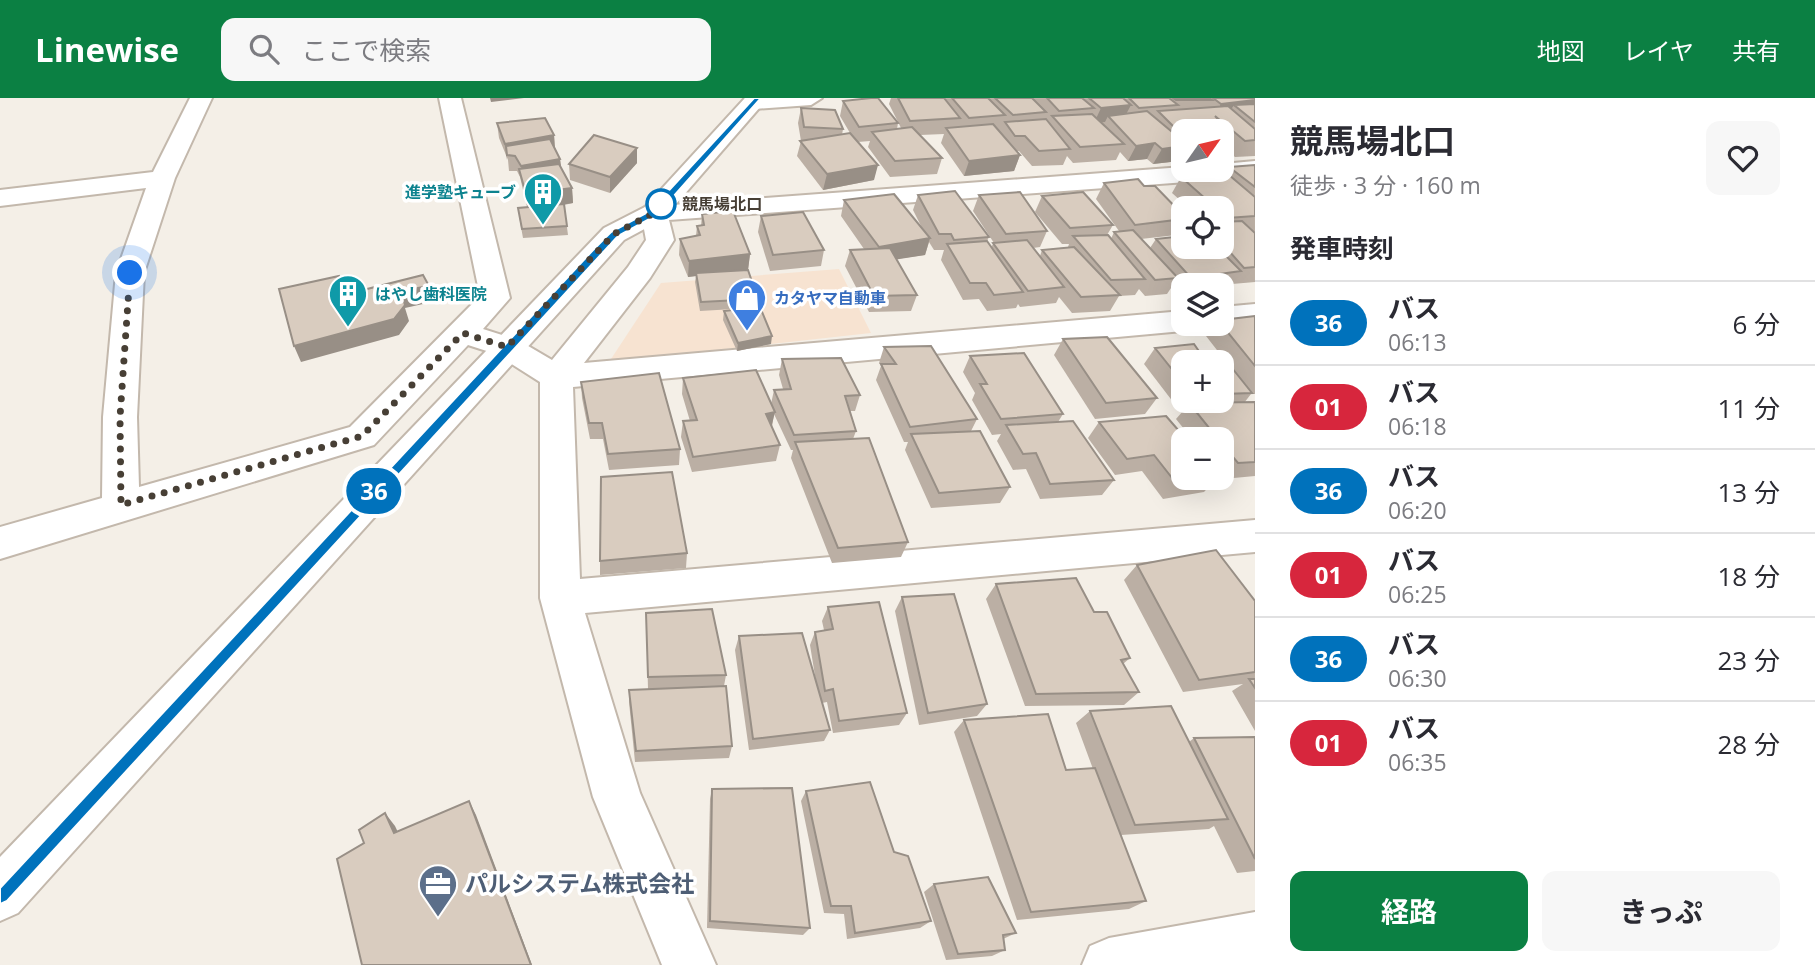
<!DOCTYPE html>
<html lang="ja">
<head>
<meta charset="utf-8">
<style>
  :root { --surface:#fff; --page:#f7f7f7; --text:#2b2b33; --muted:#7c7c81; --line:#e1e1e2; --accent:#0b8043 }
  body { margin:0; font-family:"Open Sans","Noto Sans JP",sans-serif; background:var(--page); color:var(--text); height:100vh; display:flex; flex-direction:column; font-size:26px; white-space:nowrap }
  * { box-sizing:border-box; margin:0 }
  p { font-size:23px; color:var(--muted) }
  .icon { flex:none; width:38px; height:38px; fill:none; stroke:currentColor; stroke-width:2; stroke-linecap:round; stroke-linejoin:round }
  .map { position:relative; flex:1; overflow:hidden }
  .drawer { display:flex; flex-direction:column; background:var(--surface); width:560px }
  .drawer>* { flex:none }
  .badge { padding:0 14px; border-radius:23px; font-size:24px; line-height:46px }
  .needle { width:46px; rotate:56deg }
  .buttons { position:absolute; left:1171px; top:21px; display:grid; gap:14px }
  .buttons a { display:grid; place-items:center; width:63px; height:63px; border-radius:14px; background:var(--surface); box-shadow:0 7px 28px #0002; font-size:35px }
  .you { position:absolute; width:35px; height:35px; margin:-18px; border:5px solid #fff; border-radius:50%; background:#1a73e8; box-shadow:0 0 0 10px #1a73e833 }
  .map>.badge { position:absolute; translate:-50% -50%; box-shadow:0 0 0 4px #fff }
  h2 { padding:0 35px; font-size:26px; line-height:63px }
  .round { display:grid; place-items:center; flex:none; width:74px; height:74px; border-radius:14px; background:var(--page) }
  .head { display:flex; align-items:center; justify-content:space-between; height:119px; padding:0 35px }
  h1 { font-size:33px; font-weight:700; line-height:52px }
  .primary-button { display:flex; gap:14px; margin-top:auto; padding:14px 35px }
  .primary-button a { flex:1; height:80px; border-radius:14px; background:var(--accent); color:#fff; font-size:28px; font-weight:700; line-height:80px; text-align:center }
  .primary-button a+a { background:var(--page); color:var(--text) }
  ul { padding:0; list-style:none }
  li { display:flex; align-items:center; gap:21px; height:84px; padding:0 35px; border-top:2px solid var(--line) }
  li div { flex:1 }
  li b { display:block; font-size:26px }
  li em { font-style:normal }
  li .badge { min-width:77px; font-weight:700; text-align:center }
  header { display:flex; align-items:center; gap:42px; box-sizing:border-box; height:98px; padding:0 35px; background:var(--accent); color:#fff }
  header strong { font-size:33px }
  nav { display:flex; gap:38px; margin-inline-start:auto; font-size:24px }
  .search { width:490px; height:63px; background:var(--page); display:flex; align-items:center; gap:18px; box-sizing:border-box; padding:0 24px; border-radius:14px; color:var(--muted); font-size:26px }
  main { display:flex; flex:1; min-height:0 }
  .map>svg:first-child { display:block }
  .commercial { fill:#f7e3d1 }
  .lines { fill:none; stroke-linecap:round; stroke-linejoin:round }
  .minor-casing { stroke:#c3b8ac; stroke-width:4 }
  .tertiary-casing { stroke:#c3b8ac; stroke-width:4 }
  .minor { fill:#fff; fill-rule:evenodd }
  .tertiary { fill:#fff; fill-rule:evenodd }
  .wall { fill:#bbafa4 }
  .shaded-wall { fill:#988f86 }
  .building { fill:#d9ccbf; stroke:#988f86; stroke-width:2 }
  .line { fill:#0072bc; stroke:#fff; stroke-width:2 }
  .walk { stroke:#473f35; stroke-width:7; stroke-dasharray:0 12.6 }
  .stop-dot { fill:#fff; stroke:#0072bc; stroke-width:3.5 }
  .labels { text-anchor:middle; stroke-width:7; stroke-linejoin:round; paint-order:stroke }
  .far-culture-label { font-size:16px; font-weight:bold; fill:#0d838f; stroke:#fff; text-anchor:end }
  .far-stop-label { font-size:16px; font-weight:bold; fill:#473f35; stroke:#fff; text-anchor:start }
  .far-shop-label { font-size:16px; font-weight:bold; fill:#366cbe; stroke:#fff; text-anchor:start }
  .near-service-label { font-size:23px; font-weight:bold; fill:#4e5e75; stroke:#fff; text-anchor:start }
</style>
</head>
<body>
<header>
<strong>Linewise</strong>
<div class="search"><svg class="icon" aria-label="search" viewBox="0 0 24 24"><circle cx="10" cy="10" r="6"/><path d="M15 15l6 6"/></svg>ここで検索</div>
<nav><a>地図</a><a>レイヤ</a><a>共有</a></nav>
</header>
<main>
<div class="map">
<svg width="1255" height="867" viewBox="0 0 1255 867">
  <rect width="100%" height="100%" fill="#f4efe7"/>
  <polygon class="commercial" points="839,171 871,235 609,264 661,185"/>
  <g class="lines">
    <g class="minor-casing">
      <g id="minor">
        <polygon points="190,0 212,0 175,80 144,175 137,319 139,389 350,329 480,198 439,0 461,0 510,200 483,231 518,242 552,262 628,169 646,142 641,115 645,109 1183,69 1183,72 1222,72 1222,66 1255,63 1255,79 669,122 674,142 650,180 584,265 1183,213 1183,226 1197,226 1183,233 573,289 580,481 1255,422 1255,454 585,515 640,695 716,867 662,867 593,699 540,500 540,284 496,256 468,247 374,347 0,461 0,429 102,400 103,319 116,175 146,90 0,108 0,92 153,74"/>
        <polygon points="745,0 822,0 811,7 754,11 746,9 743,4"/>
        <polygon points="1255,206 1255,226 1222,229 1211,226 1222,226 1222,209"/>
        <polygon points="1255,814 1255,867 1082,867 1090,848 1109,840"/>
      </g>
    </g>
    <g class="tertiary-casing">
      <polygon id="tertiary" points="745,0 768,0 663,121 624,142 18,815 0,823 0,759 604,130 645,109"/>
    </g>
    <use href="#minor" class="minor"/>
    <use href="#tertiary" class="tertiary"/>
  </g>
  <g class="wall">
    <polygon points="891,0 1255,0 1255,58 1235,59 1223,49 1222,52 1222,33 1183,33 1183,60 1181,60 1179,63 1153,66 1147,61 1128,63 1120,54 1116,62 1073,65 1067,58 1063,67 1032,68 1019,53 1017,53 1020,57 1014,73 964,78 941,45 944,36 920,37 942,60 937,76 890,79 868,49 870,43 858,44 874,82 823,92 797,58 801,43 798,25 801,10 843,31 842,37 850,35 840,18 843,3 898,25 897,31 901,30 889,6"/>
    <polygon points="497,25 554,37 555,50 560,61 561,69 572,90 573,105 564,107 568,137 523,140 519,118 527,109 520,79 517,73 509,73 508,62 499,40"/>
    <polygon points="637,65 610,95 570,82 569,66"/>
    <polygon points="1255,67 1255,184 1232,186 1229,190 1222,191 1222,187 1183,187 1183,196 1180,196 1173,187 1167,196 1145,198 1139,191 1135,197 1119,198 1110,213 1072,215 1059,199 1056,205 1020,209 1018,206 1016,210 987,213 979,201 963,202 941,162 944,152 934,152 929,144 925,157 896,161 917,197 911,213 869,214 845,168 850,152 864,151 841,118 844,102 922,130 913,112 918,97 989,139 987,143 991,149 994,145 973,113 979,97 1047,133 1040,149 1033,150 1040,158 1042,152 1068,149 1069,146 1062,146 1035,114 1042,98 1113,127 1107,137 1111,141 1114,134 1119,133 1096,101 1104,85 1144,88 1183,117 1183,126 1176,137 1141,141 1150,150 1156,141 1183,149 1222,149 1222,110 1189,110 1172,95 1181,79 1224,77 1229,69"/>
    <polygon points="702,116 750,156 748,172 758,201 757,210 771,246 737,253 723,222 724,213 751,210 700,213 695,184 696,178 688,179 679,157 680,141 696,138 697,128 701,128"/>
    <polygon points="761,118 824,152 821,168 770,173 758,134"/>
    <polygon points="1255,218 1255,296 1251,296 1244,305 1255,304 1255,378 1223,381 1222,379 1222,341 1192,341 1176,321 1183,313 1180,313 1144,266 1155,250 1183,264 1183,303 1222,303 1222,271 1231,270 1206,238 1215,226 1222,226"/>
    <polygon points="1063,241 1157,300 1145,316 1095,321 1054,257"/>
    <polygon points="884,249 977,321 971,333 1010,389 1000,405 931,410 905,352 908,344 904,344 876,282 881,268 879,265"/>
    <polygon points="970,258 1063,316 1058,324 1114,382 1102,397 1040,401 1026,371 1013,372 997,343 1001,336 992,337 972,302 975,295 963,274"/>
    <polygon points="782,261 860,297 855,313 850,313 856,333 853,341 908,444 901,459 832,465 791,360 793,352 791,352 774,316 772,329 780,347 776,363 692,374 681,339 683,323 690,323 682,296 683,280 771,306 774,292 783,291 779,277"/>
    <polygon points="581,284 680,351 679,367 609,372 603,341 590,341 582,300"/>
    <polygon points="1166,318 1183,380 1217,380 1204,394 1163,401 1142,373 1115,377 1088,340 1099,324"/>
    <polygon points="687,455 686,470 600,477 600,463"/>
    <polygon points="1137,467 1255,503 1255,633 1232,593 1243,586 1183,594 1124,482"/>
    <polygon points="996,486 1094,514 1130,560 1123,566 1139,594 1124,607 1025,608 986,501"/>
    <polygon points="902,499 987,606 977,618 919,627 895,513"/>
    <polygon points="828,509 907,615 899,627 833,635 827,604 822,605 830,632 824,643 749,652 735,552 739,538 816,584 810,547 815,534 824,532 822,523"/>
    <polygon points="646,515 726,577 724,588 732,648 729,660 635,664 629,604 629,592 648,591"/>
    <polygon points="1090,613 1189,644 1194,640 1255,639 1255,773 1237,775 1214,728 1209,731 1121,737 1146,803 1129,811 1017,822 954,634 964,622 1066,672 1093,671 1076,625"/>
    <polygon points="712,691 810,830 803,837 707,830 710,701"/>
    <polygon points="806,693 894,754 931,823 920,830 847,841 844,816 824,815 801,703"/>
    <polygon points="934,786 1016,835 1003,841 1005,852 992,858 946,862 924,794"/>
  </g>
  <g class="shaded-wall">
    <polygon points="490,0 524,0 491,4"/>
    <polygon points="1255,2 1255,16 1234,7 1226,19 1212,21 1221,6"/>
    <polygon points="1131,7 1123,22 1108,18 1105,24 1094,25 1101,10"/>
    <polygon points="554,37 555,53 515,58 507,57 507,62 505,46"/>
    <polygon points="1155,45 1147,61 1128,63 1136,48"/>
    <polygon points="1183,48 1183,56 1179,63 1153,66 1162,51"/>
    <polygon points="637,50 637,65 610,95 610,79"/>
    <polygon points="1020,57 1014,73 964,78 969,63"/>
    <polygon points="560,61 562,77 523,83 521,68"/>
    <polygon points="878,67 874,82 823,92 827,76"/>
    <polygon points="572,90 573,105 528,112 526,96"/>
    <polygon points="930,140 925,157 874,165 879,149"/>
    <polygon points="750,156 748,172 696,175 696,178 688,179 689,163"/>
    <polygon points="429,188 432,204 405,210 409,223 399,237 301,264 294,248 401,193"/>
    <polygon points="772,238 771,246 737,253 738,245"/>
    <polygon points="775,314 771,330 766,316"/>
    <polygon points="469,703 476,717 532,867 531,867"/>
    <polygon points="385,715 395,728 404,747 394,735"/>
  </g>
  <g class="building">
    <polygon points="871,0 878,0 898,25 859,29 843,3"/>
    <polygon points="898,0 944,0 960,20 910,23"/>
    <polygon points="952,0 988,0 1005,17 969,20"/>
    <polygon points="995,0 1032,0 1046,14 1013,17"/>
    <polygon points="1047,0 1082,0 1094,10 1059,13"/>
    <polygon points="1089,0 1123,0 1131,7 1101,10"/>
    <polygon points="1129,0 1169,0 1178,7 1139,10"/>
    <polygon points="1173,0 1209,0 1212,2 1176,2"/>
    <polygon points="1213,0 1255,0 1255,2 1221,6"/>
    <polygon points="1255,6 1255,24 1234,7"/>
    <polygon points="1228,8 1255,31 1255,42 1245,43 1215,18 1228,32 1222,35 1222,33 1183,33 1183,38 1158,13"/>
    <polygon points="801,10 835,12 843,31 804,29"/>
    <polygon points="1147,13 1183,43 1183,48 1162,51 1155,45 1136,48 1108,18"/>
    <polygon points="1092,16 1124,46 1080,49 1052,18"/>
    <polygon points="545,20 554,37 505,46 497,25"/>
    <polygon points="1046,21 1070,51 1039,53 1025,38 1015,38 1005,24"/>
    <polygon points="993,26 1020,57 969,63 946,30"/>
    <polygon points="912,29 942,60 895,63 872,34"/>
    <polygon points="850,35 878,67 827,76 800,43"/>
    <polygon points="1222,36 1228,40 1222,41"/>
    <polygon points="594,37 637,50 610,79 569,66"/>
    <polygon points="550,41 560,61 521,68 515,58 507,57 506,48"/>
    <polygon points="559,66 572,90 526,96 519,71"/>
    <polygon points="1255,67 1255,89 1229,69"/>
    <polygon points="1229,77 1255,99 1255,118 1227,120 1222,115 1222,110 1216,110 1181,79"/>
    <polygon points="1138,81 1144,88 1155,88 1183,117 1183,121 1135,127 1104,85"/>
    <polygon points="955,93 989,139 954,142 951,136 939,136 918,97"/>
    <polygon points="1020,94 1047,133 1006,136 979,97"/>
    <polygon points="1083,94 1113,127 1070,130 1042,98"/>
    <polygon points="894,96 930,140 879,149 844,102"/>
    <polygon points="564,106 567,128 522,131 518,110"/>
    <polygon points="733,113 750,156 689,163 680,141 700,137 697,128 704,127 702,116"/>
    <polygon points="803,114 824,152 773,157 761,118"/>
    <polygon points="1242,123 1255,135 1255,169 1244,170 1222,145 1222,124"/>
    <polygon points="1133,132 1178,180 1155,182 1114,134"/>
    <polygon points="1108,137 1145,181 1111,182 1073,138"/>
    <polygon points="1183,138 1183,149 1217,149 1241,173 1191,180 1156,141"/>
    <polygon points="1027,142 1064,189 1028,193 993,145"/>
    <polygon points="987,143 1023,194 994,197 986,185 970,185 947,146"/>
    <polygon points="1074,149 1120,197 1081,199 1042,152"/>
    <polygon points="890,150 917,197 874,198 850,152"/>
    <polygon points="748,172 758,201 701,204 696,175"/>
    <polygon points="423,177 429,188 401,193 405,207 394,221 294,248 279,191 339,178 347,196"/>
    <polygon points="760,209 772,238 738,245 724,213"/>
    <polygon points="1255,218 1255,268 1221,226 1222,226 1222,222"/>
    <polygon points="1107,239 1157,300 1106,305 1063,241"/>
    <polygon points="1194,246 1203,259 1212,260 1216,264 1183,264 1183,285 1155,250"/>
    <polygon points="931,248 977,321 910,329 881,266 896,266 884,249"/>
    <polygon points="1024,255 1063,316 1001,321 980,286 987,286 970,258"/>
    <polygon points="841,260 860,297 845,298 856,333 794,337 774,292 791,291 782,261"/>
    <polygon points="1232,270 1252,295 1222,296 1222,271"/>
    <polygon points="756,272 775,314 766,316 780,347 693,359 683,323 697,322 683,280"/>
    <polygon points="659,275 680,351 608,356 602,325 589,325 581,284"/>
    <polygon points="1255,304 1255,364 1238,365 1222,346 1222,341 1218,341 1189,305"/>
    <polygon points="1166,318 1186,341 1183,341 1183,380 1210,380 1176,385 1154,357 1127,361 1099,324"/>
    <polygon points="1073,323 1114,382 1050,386 1036,355 1023,356 1006,327"/>
    <polygon points="980,333 1010,389 939,395 911,336"/>
    <polygon points="869,340 908,444 838,450 795,344"/>
    <polygon points="672,374 687,455 600,463 601,379"/>
    <polygon points="1216,452 1255,503 1255,574 1199,582 1137,467"/>
    <polygon points="1076,480 1094,514 1107,514 1130,560 1121,562 1139,594 1036,596 996,486"/>
    <polygon points="954,496 987,606 928,615 902,499"/>
    <polygon points="879,504 907,615 839,623 833,591 825,593 815,534 833,531 828,509"/>
    <polygon points="712,511 726,577 648,579 646,515"/>
    <polygon points="802,535 830,632 753,641 739,538"/>
    <polygon points="1249,581 1255,581 1255,590"/>
    <polygon points="726,588 732,648 636,653 629,592"/>
    <polygon points="1171,608 1228,721 1135,727 1090,613"/>
    <polygon points="1048,616 1066,672 1095,670 1146,803 1031,814 964,622"/>
    <polygon points="1255,639 1255,761 1194,640"/>
    <polygon points="870,684 894,754 908,758 931,823 855,835 851,808 831,808 806,693"/>
    <polygon points="792,690 810,830 710,823 712,691"/>
    <polygon points="469,703 531,867 362,867 337,761 364,745 359,732 385,715 394,735"/>
    <polygon points="988,779 1016,835 1003,837 1005,852 958,856 934,786"/>
  </g>
  <polygon class="line" points="754,0 761,0 657,117 618,138 7,803 0,806 0,790 593,152 611,134 650,113"/>
  <g class="lines">
    <polyline class="walk" points="130,175 120,319 121,407 362,338 463,235 507,249 614,136 654,115 661,106"/>
  </g>
  <defs>
    <g id="building-pin" transform="scale(2.0125)"><path d="M0 17L-7.5 6A9.5 9.5 0 1 1 7.5 6Z" fill="#0f9aa8" stroke="#fff"/><path d="M-4-6H4V6H1V3H-1V6H-4ZM-2.5-4.3h1.7v1.8h-1.7ZM.8-4.3h1.7v1.8H.8ZM-2.5-1h1.7V.8h-1.7ZM.8-1h1.7V.8H.8Z" fill="#fff"/></g>
    <g id="shop-pin" transform="scale(2.0125)"><path d="M0 17L-7.5 6A9.5 9.5 0 1 1 7.5 6Z" fill="#3f7fe0" stroke="#fff"/><path d="M-5-2.5h2.3a2.7 3.5 0 0 1 5.4 0H5L5.5 6h-11ZM-1.5-2.5h3a1.5 2.3 0 0 0-3 0Z" fill="#fff"/></g>
    <g id="office-pin" transform="scale(2.0125)"><path d="M0 17L-7.5 6A9.5 9.5 0 1 1 7.5 6Z" fill="#5c6f8a" stroke="#fff"/><path d="M-6-3h4V-5.5h4V-3h4V5H-6ZM-1-4.5V-3h2v-1.5ZM-6 0V1H6V0Z" fill="#fff"/></g>
  </defs>
  <g fill-rule="evenodd">
    <use href="#building-pin" x="543" y="94"/>
    <use href="#building-pin" x="348" y="196"/>
    <use href="#shop-pin" x="747" y="200"/>
    <use href="#office-pin" x="438" y="786"/>
  </g>
  <circle class="stop-dot" cx="661" cy="106" r="14"/>
  <g class="labels">
    <g class="far-culture-label">
      <text x="516" y="100">進学塾キューブ</text>
      <text x="375" y="202" text-anchor="start">はやし歯科医院</text>
    </g>
    <g class="far-stop-label">
      <text x="682" y="112">競馬場北口</text>
    </g>
    <g class="far-shop-label">
      <text x="774" y="206">カタヤマ自動車</text>
    </g>
    <g class="near-service-label">
      <text x="465" y="794">パルシステム株式会社</text>
    </g>
  </g>
</svg>
<div class="buttons">
<a><svg class="needle" viewBox="-14 -14 28 28"><path d="M0-13l5 13h-10z" fill="#e53935"/><path d="M0 13l5-13h-10z" fill="#7c7c81"/></svg></a>
<a><svg class="icon" aria-label="locate" viewBox="0 0 24 24"><circle cx="12" cy="12" r="6"/><path d="M12 2v4M12 18v4M2 12h4M18 12h4"/></svg></a>
<a><svg class="icon" aria-label="layers" viewBox="0 0 24 24"><path d="M12 4l9 5-9 5-9-5zM3 14l9 5 9-5"/></svg></a>
<a>+</a>
<a>−</a>
</div>
<div class="you" style="left:130px;top:175px"></div>
<b class="badge" style="left:374px;top:393px;background:#0072bc;color:#fff">36</b>
</div>
<section class="drawer">
<div class="head"><div><h1>競馬場北口</h1><p>徒歩 · 3 分 · 160 m</p></div><a class="round"><svg class="icon" aria-label="heart" viewBox="0 0 24 24"><path d="M12 20l-8-8c-3-5 5-10 8-4 3-6 11-1 8 4z"/></svg></a></div>
<h2>発車時刻</h2>
<ul>
<li><span class="badge" style="background:#0072bc;color:#fff">36</span><div><b>バス</b><p>06:13</p></div><em>6 分</em></li>
<li><span class="badge" style="background:#d7263d;color:#fff">01</span><div><b>バス</b><p>06:18</p></div><em>11 分</em></li>
<li><span class="badge" style="background:#0072bc;color:#fff">36</span><div><b>バス</b><p>06:20</p></div><em>13 分</em></li>
<li><span class="badge" style="background:#d7263d;color:#fff">01</span><div><b>バス</b><p>06:25</p></div><em>18 分</em></li>
<li><span class="badge" style="background:#0072bc;color:#fff">36</span><div><b>バス</b><p>06:30</p></div><em>23 分</em></li>
<li><span class="badge" style="background:#d7263d;color:#fff">01</span><div><b>バス</b><p>06:35</p></div><em>28 分</em></li>
</ul>
<div class="primary-button"><a>経路</a><a>きっぷ</a></div>
</section>
</main>
</body>
</html>
